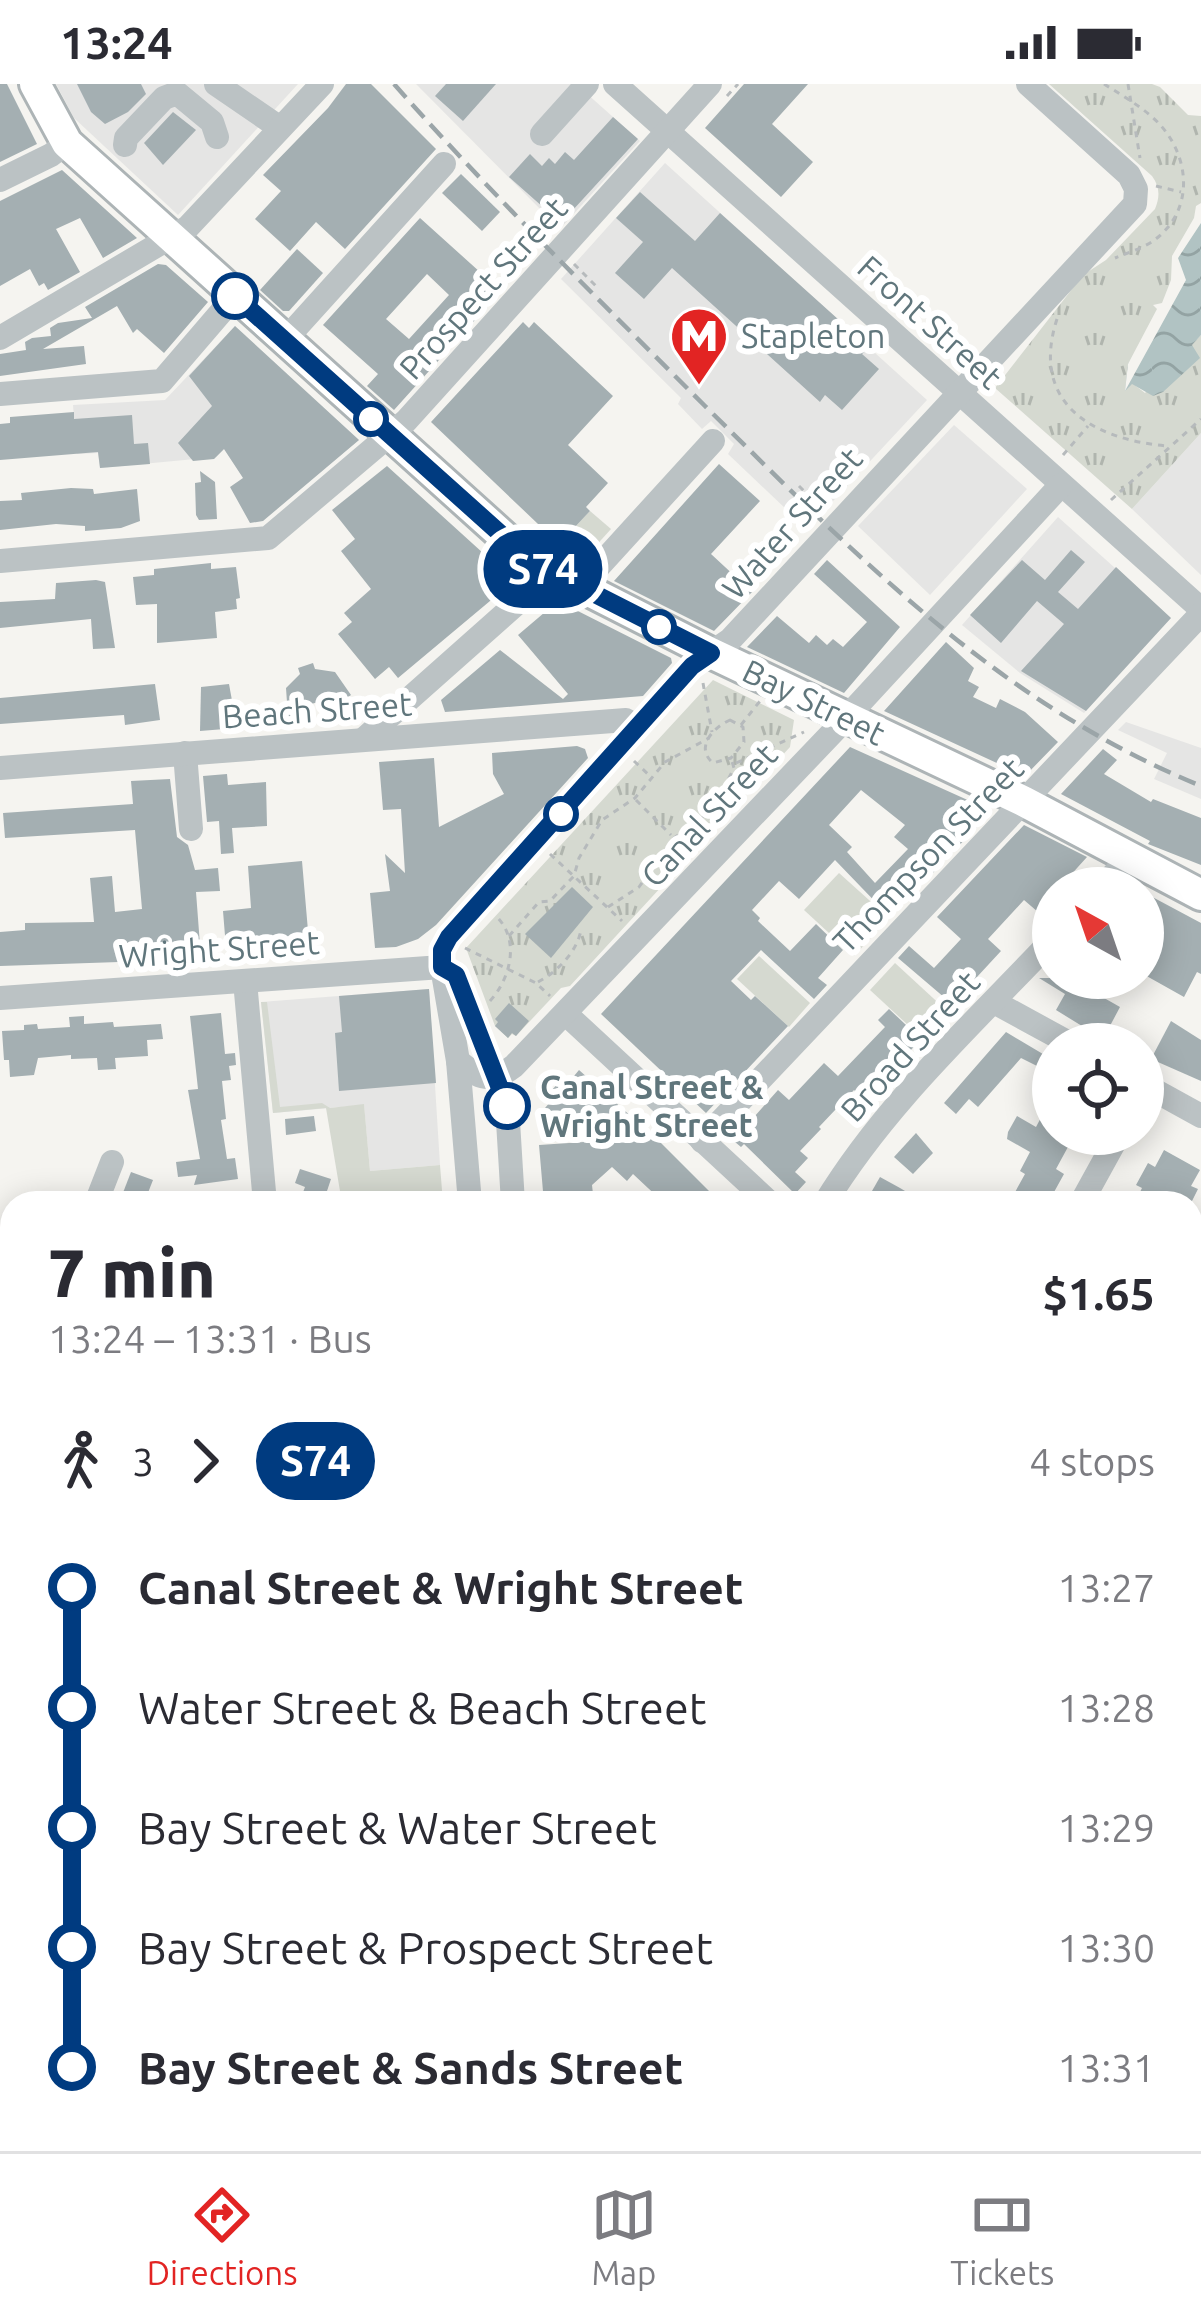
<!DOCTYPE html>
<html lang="en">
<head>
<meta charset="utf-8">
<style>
  :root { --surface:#fff; --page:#f7f7f7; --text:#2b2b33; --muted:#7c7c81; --line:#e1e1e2; --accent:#e22423 }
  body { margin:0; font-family:Ubuntu,sans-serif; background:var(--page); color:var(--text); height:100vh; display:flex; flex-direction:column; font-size:45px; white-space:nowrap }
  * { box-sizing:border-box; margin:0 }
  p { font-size:39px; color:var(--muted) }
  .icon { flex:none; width:66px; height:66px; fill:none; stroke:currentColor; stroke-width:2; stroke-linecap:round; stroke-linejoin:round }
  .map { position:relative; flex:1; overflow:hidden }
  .side { position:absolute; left:0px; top:1107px; width:1203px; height:960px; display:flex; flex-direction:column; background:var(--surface); border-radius:36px 36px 0 0; box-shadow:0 6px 30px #0003 }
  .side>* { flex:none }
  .badge { padding:0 24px; border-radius:39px; font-size:42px; line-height:78px }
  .needle { width:78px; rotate:320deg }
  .tools { position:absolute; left:1032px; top:783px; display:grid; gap:24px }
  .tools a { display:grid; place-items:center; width:132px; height:132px; border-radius:50%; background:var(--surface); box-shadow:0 6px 30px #0003; font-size:60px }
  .map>.badge { position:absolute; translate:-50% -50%; box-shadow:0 0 0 6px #fff }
  .legs { display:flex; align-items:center; gap:18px; height:132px; padding:0 48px; font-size:39px }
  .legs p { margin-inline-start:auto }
  .overview { display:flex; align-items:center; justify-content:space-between; height:204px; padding:0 48px }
  h1 { font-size:66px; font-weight:800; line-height:90px }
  ul { padding:0 48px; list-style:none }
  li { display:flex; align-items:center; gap:42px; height:120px; font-size:45px }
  li i { display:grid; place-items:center; width:18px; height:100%; margin:0 15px; background:currentColor }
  li i::after { content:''; width:30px; height:30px; margin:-15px; border:9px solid; border-radius:50%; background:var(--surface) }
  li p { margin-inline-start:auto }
  li:first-child i { background:linear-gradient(#0000 50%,currentColor 0) }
  li:last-child i { background:linear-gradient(currentColor 50%,#0000 0) }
  .status { display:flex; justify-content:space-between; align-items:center; height:84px; padding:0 60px; background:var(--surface); direction:ltr }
  .status svg { height:33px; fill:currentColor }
  .menu { display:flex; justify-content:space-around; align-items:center; height:168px; border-top:3px solid var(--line); background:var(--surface); font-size:33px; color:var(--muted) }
  .menu a { display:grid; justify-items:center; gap:6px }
  .menu .current { color:var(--accent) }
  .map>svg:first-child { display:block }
  .built { fill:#e5e5e4 }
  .grass { fill:#d5d9d0 }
  .park { fill:url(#park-tufts) }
  .water { fill:url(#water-waves) }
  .pier { fill:#f5f4f0 }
  .building { fill:#a4afb2; fill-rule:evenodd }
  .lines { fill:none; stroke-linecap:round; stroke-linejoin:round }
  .major-casing { stroke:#adb4b6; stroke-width:36 }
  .path { stroke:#b6babc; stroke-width:3; stroke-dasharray:6 6; stroke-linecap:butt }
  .minor { stroke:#bbc2c4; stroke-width:24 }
  .major { stroke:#fff; stroke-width:30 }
  .rail { stroke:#9ba5a8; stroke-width:4.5; stroke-dasharray:18 9; stroke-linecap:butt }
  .line-1-casing { stroke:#fff; stroke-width:27 }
  .line-1 { stroke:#003b80; stroke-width:18 }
  .stop-1-dot { fill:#fff; stroke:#003b80; stroke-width:6 }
  .labels { text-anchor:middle; stroke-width:12; stroke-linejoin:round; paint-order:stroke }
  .street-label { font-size:33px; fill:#60767c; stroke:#fff }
  .poi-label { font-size:33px; fill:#60767c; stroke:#fff; text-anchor:start }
  .stop-label { font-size:33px; font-weight:bold; fill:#60767c; stroke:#fff; text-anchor:start }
</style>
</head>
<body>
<div class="status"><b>13:24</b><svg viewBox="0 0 49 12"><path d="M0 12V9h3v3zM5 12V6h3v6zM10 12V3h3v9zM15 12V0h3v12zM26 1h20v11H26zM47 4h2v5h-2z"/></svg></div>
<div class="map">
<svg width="1201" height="2067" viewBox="0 0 1201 2067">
  <defs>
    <pattern id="park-tufts" width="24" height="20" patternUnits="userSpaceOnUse" patternTransform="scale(3)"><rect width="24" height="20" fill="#d5d9d0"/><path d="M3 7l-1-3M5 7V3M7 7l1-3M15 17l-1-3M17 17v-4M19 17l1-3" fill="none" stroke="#b0b5ae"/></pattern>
    <pattern id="water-waves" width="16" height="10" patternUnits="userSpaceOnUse" patternTransform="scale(3)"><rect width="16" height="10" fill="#b1c3c3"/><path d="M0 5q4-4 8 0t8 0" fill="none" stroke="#93a3a3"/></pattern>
  </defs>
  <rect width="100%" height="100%" fill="#f5f4f0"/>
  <g class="built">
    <polygon points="56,0 298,0 178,131 74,34"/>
    <polygon points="416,0 576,0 640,57 560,145"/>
    <polygon points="665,79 927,316 807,445 728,370 734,360 711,337 702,345 678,320 681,314 561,195"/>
    <polygon points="235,242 359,356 268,430 224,365 216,373 100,384 98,369 77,370 73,321 165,316"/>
    <polygon points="954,341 1027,405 930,511 858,442"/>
    <polygon points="1201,349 1201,491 1132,425"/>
    <polygon points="1058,433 1171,534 1084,629 1020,589 962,541"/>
    <polygon points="1126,638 1201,664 1201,715 1154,695 1167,669 1118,646"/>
    <polygon points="429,905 440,1081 370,1087 364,1021 273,1029 261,918"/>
    <polygon points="1201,1532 1201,1892 1191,1887 1191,1551"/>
    <polygon points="952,2055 1161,2055 1155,2067 945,2067"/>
  </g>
  <g class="grass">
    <polygon points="590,427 611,445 582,477 559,460"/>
    <polygon points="839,789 889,834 854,872 804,826"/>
    <polygon points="759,872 810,919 789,943 737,895"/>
    <polygon points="895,879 946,926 921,953 870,906"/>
    <polygon points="261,918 267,918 280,1023 322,1019 330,1024 364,1020 370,1087 440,1081 443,1119 342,1119 326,1024 273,1029"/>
  </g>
  <g class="park">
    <path d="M1049 0H1152L1160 3 1188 31 1201 32V125L1177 197 1132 299 1145 309 1201 251V349L1132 425 995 304 1083 191 1106 176 1155 125C1160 113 1160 103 1152 92Z"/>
    <polygon points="713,596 794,636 790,663 570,902 561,904 516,952 512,950 508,954 495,942 466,864"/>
  </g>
  <polygon class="water" points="1201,125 1201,251 1192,261 1200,274 1163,308 1153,312 1132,300 1125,307 1128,280 1167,224 1178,174 1200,136"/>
  <polygon class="pier" points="1201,119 1201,139 1178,174 1186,196 1125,307 1128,280 1157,225 1153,221 1162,219 1171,196 1172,172 1194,134 1196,122"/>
  <g class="building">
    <polygon points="0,0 7,0 37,60 0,78"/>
    <polygon points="77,0 141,0 146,10 128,28 105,40 91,28"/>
    <polygon points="346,0 371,0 436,65 345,165 316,138 290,167 255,135 281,107 263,91 328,24"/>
    <polygon points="446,0 496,0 463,37 435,12"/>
    <polygon points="744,0 808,0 772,40 813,78 781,113 705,44"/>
    <polygon points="173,28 196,46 163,81 144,59"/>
    <polygon points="613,33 638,55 561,139 509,93 530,70 542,82 549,74 555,80 565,68 574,76"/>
    <polygon points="62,86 137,154 103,174 80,134 56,145 80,188 48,206 44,199 39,202 30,185 0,202 0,117"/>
    <polygon points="461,90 500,128 482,147 442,109"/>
    <polygon points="640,108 695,157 720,129 869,263 862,270 879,285 842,326 825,311 820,318 672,184 644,215 615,189 643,158 616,134"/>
    <path d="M420 134 501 207 394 326 367 302 378 290 323 241ZM427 190 449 211 409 255 386 235Z"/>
    <polygon points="297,165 323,189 289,227 283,227 260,206"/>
    <polygon points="158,180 166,181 208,218 164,269 137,245 133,249 117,222 43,265 84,262 86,280 0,292 0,270 26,266 25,258 32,254 51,252 50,244 58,239 92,234 85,223"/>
    <polygon points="523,238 529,244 534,238 613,312 568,361 608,399 586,423 590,427 559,460 431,338"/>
    <polygon points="235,242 359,356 263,437 250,439 230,403 243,394 224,365 214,375 193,377 178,359 212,322 189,292"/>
    <polygon points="74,328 74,335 132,331 134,360 148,359 150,380 100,384 98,368 0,376 0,340 10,339 10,333"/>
    <polygon points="719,380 760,417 711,470 752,508 714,547 614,497"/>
    <polygon points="387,382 514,497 398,594 389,583 375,595 338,550 352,538 344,529 371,505 341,467 355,455 332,426"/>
    <polygon points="200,387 215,398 217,435 199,436 196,431 195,399 201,398"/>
    <polygon points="71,404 93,405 94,410 137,405 140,437 121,444 85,447 85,442 56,440 0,446 0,417 22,416 21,409"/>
    <polygon points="1071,466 1085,478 1058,508 1078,525 1116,483 1171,534 1086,627 1021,587 1064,540 1037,517 1001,559 970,531 1022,476 1045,496"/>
    <polygon points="827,476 900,543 844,609 747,563 777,532 809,559 816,551 827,561 833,555 843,563 867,538 814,490"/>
    <polygon points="211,479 211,485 236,483 240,514 236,515 237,525 215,528 217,554 157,559 157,520 136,521 133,493 154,491 154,485"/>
    <polygon points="96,496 105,498 115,564 93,565 91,535 0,544 0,518 55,515 56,499"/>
    <polygon points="558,517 671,574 672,579 643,612 445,628 441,616 500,566 563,615 568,610 518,551"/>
    <polygon points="946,558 974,584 968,597 979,603 973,613 996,624 1000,615 1025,628 1058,658 1025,692 884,627"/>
    <polygon points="313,579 315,585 335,588 351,611 340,619 328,615 308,621 301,632 288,633 286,604 300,590 298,584"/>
    <polygon points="155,600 160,636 125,641 124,631 0,640 0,614"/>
    <polygon points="229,600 237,644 200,647 201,603"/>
    <polygon points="577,662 585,665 588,674 436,841 418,855 396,863 375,864 370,809 390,807 385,770 405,789 401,725 383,726 379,678 434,674 439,743 504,710 493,690 492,669"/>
    <path d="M850 663 992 727 907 816 903 813 887 830 835 776 799 815 779 797 752 826 760 834 758 837 790 867 816 840 843 866 818 894 827 901 814 915 761 866 731 897 751 916 755 912 788 942 706 1029 601 930ZM861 706 905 741 894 753 908 765 875 799 847 768 852 763 829 741Z"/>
    <polygon points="1103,665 1117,676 1104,690 1151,718 1153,715 1201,734 1201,781 1148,760 1150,757 1061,710"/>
    <polygon points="227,690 228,701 266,698 267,742 232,744 234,769 221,770 219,737 207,738 203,692"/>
    <polygon points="170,695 177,753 188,761 195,786 218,784 220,807 196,808 200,861 137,865 139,884 120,885 119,878 0,882 0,848 25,846 25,839 94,838 90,794 112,792 115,828 142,825 135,746 5,754 3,729 133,720 131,697"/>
    <polygon points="1024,741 1087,773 1059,804 1053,804 1053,811 1038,828 1024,816 988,855 1001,867 952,920 898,874 909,862 934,884 961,855 937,833"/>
    <polygon points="302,777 310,870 255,874 254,862 226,864 223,827 251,824 248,782"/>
    <polygon points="572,803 593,823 551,874 525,850"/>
    <polygon points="1143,808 1201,839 1201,890 1197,888 1184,913 1143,890"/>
    <polygon points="1039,894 1069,894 1120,923 1103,955 1056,926 1065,910"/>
    <polygon points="429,905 436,999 339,1007 335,949 342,948 339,912"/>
    <polygon points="509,919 529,937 516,952 512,949 508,954 495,942 498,938 495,935"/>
    <polygon points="889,925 921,955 865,1016 854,1006 819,1043 821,1045 800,1067 808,1074 795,1088 806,1098 795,1110 744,1060 741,1063 729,1053 742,1039 746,1042 778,1006 789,1016 824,979 838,992 885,943 878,936"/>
    <polygon points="221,929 225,970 235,969 236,981 229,982 231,996 222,997 226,1035 221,1036 227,1075 235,1074 238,1095 194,1101 197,1091 178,1093 176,1078 200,1075 188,1006 198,1005 190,932"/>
    <polygon points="84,932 84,940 113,938 114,943 161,940 163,955 147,956 148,972 115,974 116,985 98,986 97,974 71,975 71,971 38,974 34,991 10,993 9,976 4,976 2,947 24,946 24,941 37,940 38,945 70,943 69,933"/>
    <polygon points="1171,937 1201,956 1201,997 1151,975"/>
    <polygon points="1006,948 1053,976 1053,990 1021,974 978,1023 969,1015 956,1030 944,1019"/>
    <polygon points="579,986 661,1059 721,1119 664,1119 633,1090 627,1097 612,1083 592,1101 594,1119 544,1119 539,1061 584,1058 545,1024 556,1011 551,1007 564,993 569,998"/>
    <polygon points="1053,1011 1053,1050 1075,1050 1056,1085 1064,1090 1048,1119 1009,1119 1025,1090 1020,1087 1030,1068 1007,1055 1008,1048 1017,1032 1036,1043"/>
    <polygon points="314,1032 316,1047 286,1051 285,1035"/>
    <polygon points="916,1049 933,1069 913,1090 894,1073"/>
    <polygon points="1164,1066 1200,1086 1191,1102 1198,1105 1191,1119 1146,1119 1137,1114 1142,1104 1136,1101 1148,1079 1155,1083"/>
    <polygon points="300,1085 331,1095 323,1119 299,1119 305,1103 295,1099"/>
    <polygon points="131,1088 153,1096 144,1119 119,1119"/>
    <polygon points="880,1093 900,1104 925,1119 893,1119 872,1107"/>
  </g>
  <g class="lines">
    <g class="major-casing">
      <polyline id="major" points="35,0 67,59 532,478 711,569 1023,717 1201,811"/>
    </g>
    <g class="path">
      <path d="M1104 0C1120 10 1137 20 1151 32 1188 63 1198 121 1157 154 1145 164 1129 168 1115 174"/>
      <polyline points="1128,0 1140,74"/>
      <polyline points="727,12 738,0"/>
      <polyline points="1156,102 1181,108"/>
      <polyline points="574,180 598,204"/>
      <path d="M1057 235C1029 321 1095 356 1168 362"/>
      <polyline points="1063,371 1088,342"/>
      <polyline points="799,402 823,426"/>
      <polyline points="1111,416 1201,335"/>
      <polyline points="703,599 712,648"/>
      <path d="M730 636 743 643 744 658 731 674 713 679C695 664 712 644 730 636Z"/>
      <polyline points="741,641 760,617"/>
      <polyline points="634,677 649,691"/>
      <polyline points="736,679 804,648"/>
      <polyline points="636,716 671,751"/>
      <polyline points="550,770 622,837"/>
      <polyline points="608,823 639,803 674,754 713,725 734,684 731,674"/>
      <polyline points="509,852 539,818 550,817 574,792 579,774 602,736 635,714 665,678 709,654"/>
      <polyline points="465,864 536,899 550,912"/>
      <path d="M538 898C557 888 577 868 581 846"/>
      <path d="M490 917C510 895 520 858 498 834"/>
      <polyline points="0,1458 2,1462"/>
      <polyline points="422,2055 445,2067"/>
      <polyline points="672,2055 694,2067"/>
      <polyline points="714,2066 720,2055"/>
      <polyline points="941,2067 947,2055"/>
    </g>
    <g class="minor">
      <polyline points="216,0 280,44"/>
      <polyline points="615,0 1201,525"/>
      <polyline points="542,50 587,0"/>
      <polyline points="125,61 126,54 164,14 177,9 212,38 217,53"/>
      <polyline points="0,96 51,71 67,59"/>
      <polyline points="0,254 188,143 322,0"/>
      <polyline points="284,257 444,80"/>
      <polyline points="0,310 162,297 235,212"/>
      <polyline points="0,477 268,454 406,337 710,0"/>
      <polyline points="580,503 713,357"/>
      <polyline points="364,655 551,489"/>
      <polyline points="185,669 191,745"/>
      <polyline points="0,684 626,636 637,643"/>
      <polyline points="1101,804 1130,773"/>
      <polyline points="450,887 456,891 507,1021 513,1119"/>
      <polyline points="245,897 265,1119"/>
      <polyline points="0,914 442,883"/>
      <polyline points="994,918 1071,960"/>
      <polyline points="567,931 770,1119"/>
      <path d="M458 977C480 995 491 1000 514 982L833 648 1061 401"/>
      <polyline points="1143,1000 1201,1032"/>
      <polyline points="702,1057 1201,530"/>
      <polyline points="96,1119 112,1078"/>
      <polyline points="470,1119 458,977 442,883 442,866 450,853 692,582 730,556 1135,120 1136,105 1129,91 1028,0"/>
      <path d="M825 1119C885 1020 974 939 1053 855"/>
      <polyline points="1081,1119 1119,1050"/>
      <polyline points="0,1248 12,1252"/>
      <polyline points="1191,1320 1201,1303"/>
      <polyline points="0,1432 12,1436"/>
      <polyline points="0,1658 12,1651"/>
      <polyline points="0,1813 12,1832"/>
      <polyline points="1191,1919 1201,1925"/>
      <polyline points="0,1960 12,1952"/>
      <polyline points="152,2055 160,2067"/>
      <polyline points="331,2067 338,2055"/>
      <polyline points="1189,2067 1201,2043"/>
    </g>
    <use href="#major" class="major"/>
    <path class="rail" d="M394 0C493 112 599 216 705 322 859 474 997 618 1201 702"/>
  </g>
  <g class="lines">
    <g class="line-1-casing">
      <polyline id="line-1" points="235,212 532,478 711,569 692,582 449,853 442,866 442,883 456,891 507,1022"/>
    </g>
    <use href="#line-1" class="line-1"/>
  </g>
  <defs>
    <g id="metro-pin" transform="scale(3)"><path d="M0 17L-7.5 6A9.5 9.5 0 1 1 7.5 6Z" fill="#e22423" stroke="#fff"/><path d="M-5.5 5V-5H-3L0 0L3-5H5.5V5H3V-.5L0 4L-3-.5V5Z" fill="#fff"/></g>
  </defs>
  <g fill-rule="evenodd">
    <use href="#metro-pin" x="699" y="252"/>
  </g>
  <g class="stop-1-dot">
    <circle cx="235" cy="212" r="21"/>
    <circle cx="371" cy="335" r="15"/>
    <circle cx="659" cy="543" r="15"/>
    <circle cx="561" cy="730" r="15"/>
    <circle cx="507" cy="1022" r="21"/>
  </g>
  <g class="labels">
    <g class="street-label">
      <text transform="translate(483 204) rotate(-48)" y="12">Prospect Street</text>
      <text transform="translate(930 238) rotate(42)" y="12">Front Street</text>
      <text transform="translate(792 439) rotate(-48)" y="12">Water Street</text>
      <text transform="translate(814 618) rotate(26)" y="12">Bay Street</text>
      <text transform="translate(317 626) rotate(-4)" y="12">Beach Street</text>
      <text transform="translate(709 731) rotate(-47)" y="12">Canal Street</text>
      <text transform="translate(928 771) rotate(-46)" y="12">Thompson Street</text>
      <text transform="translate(219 865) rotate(-4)" y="12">Wright Street</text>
      <text transform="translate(910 962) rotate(-48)" y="12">Broad Street</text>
    </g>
    <g class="poi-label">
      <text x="741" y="264">Stapleton</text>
    </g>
    <g class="stop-label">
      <text x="540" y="1015">Canal Street &amp;<tspan x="540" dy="38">Wright Street</tspan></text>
    </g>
  </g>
</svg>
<div class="tools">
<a><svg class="needle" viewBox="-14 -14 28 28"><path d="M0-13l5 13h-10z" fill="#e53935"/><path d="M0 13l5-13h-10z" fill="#7c7c81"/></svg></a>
<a><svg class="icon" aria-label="locate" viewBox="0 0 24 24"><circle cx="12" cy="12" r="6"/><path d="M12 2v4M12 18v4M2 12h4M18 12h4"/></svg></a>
</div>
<b class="badge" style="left:543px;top:485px;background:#003b80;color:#fff">S74</b>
<section class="side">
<div class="overview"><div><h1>7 min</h1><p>13:24 – 13:31 · Bus</p></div><b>$1.65</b></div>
<div class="legs"><svg class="icon" aria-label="walk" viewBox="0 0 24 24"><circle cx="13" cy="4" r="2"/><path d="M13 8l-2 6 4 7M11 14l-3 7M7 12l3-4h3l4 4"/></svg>3<svg class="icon" aria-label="forward" viewBox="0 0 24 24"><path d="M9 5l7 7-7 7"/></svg><b class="badge" style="background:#003b80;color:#fff">S74</b><p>4 stops</p></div>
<ul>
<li><i style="color:#003b80"></i><b>Canal Street &amp; Wright Street</b><p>13:27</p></li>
<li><i style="color:#003b80"></i><span>Water Street &amp; Beach Street</span><p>13:28</p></li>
<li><i style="color:#003b80"></i><span>Bay Street &amp; Water Street</span><p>13:29</p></li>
<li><i style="color:#003b80"></i><span>Bay Street &amp; Prospect Street</span><p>13:30</p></li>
<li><i style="color:#003b80"></i><b>Bay Street &amp; Sands Street</b><p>13:31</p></li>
</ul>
</section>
</div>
<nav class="menu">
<a class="current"><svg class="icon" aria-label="directions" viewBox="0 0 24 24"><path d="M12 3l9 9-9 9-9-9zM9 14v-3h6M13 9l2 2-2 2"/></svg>Directions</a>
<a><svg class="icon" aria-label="map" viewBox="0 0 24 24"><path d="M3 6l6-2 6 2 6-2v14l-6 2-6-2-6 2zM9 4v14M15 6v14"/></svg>Map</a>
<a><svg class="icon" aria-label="tickets" viewBox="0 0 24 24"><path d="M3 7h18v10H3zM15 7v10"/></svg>Tickets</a>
</nav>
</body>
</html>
